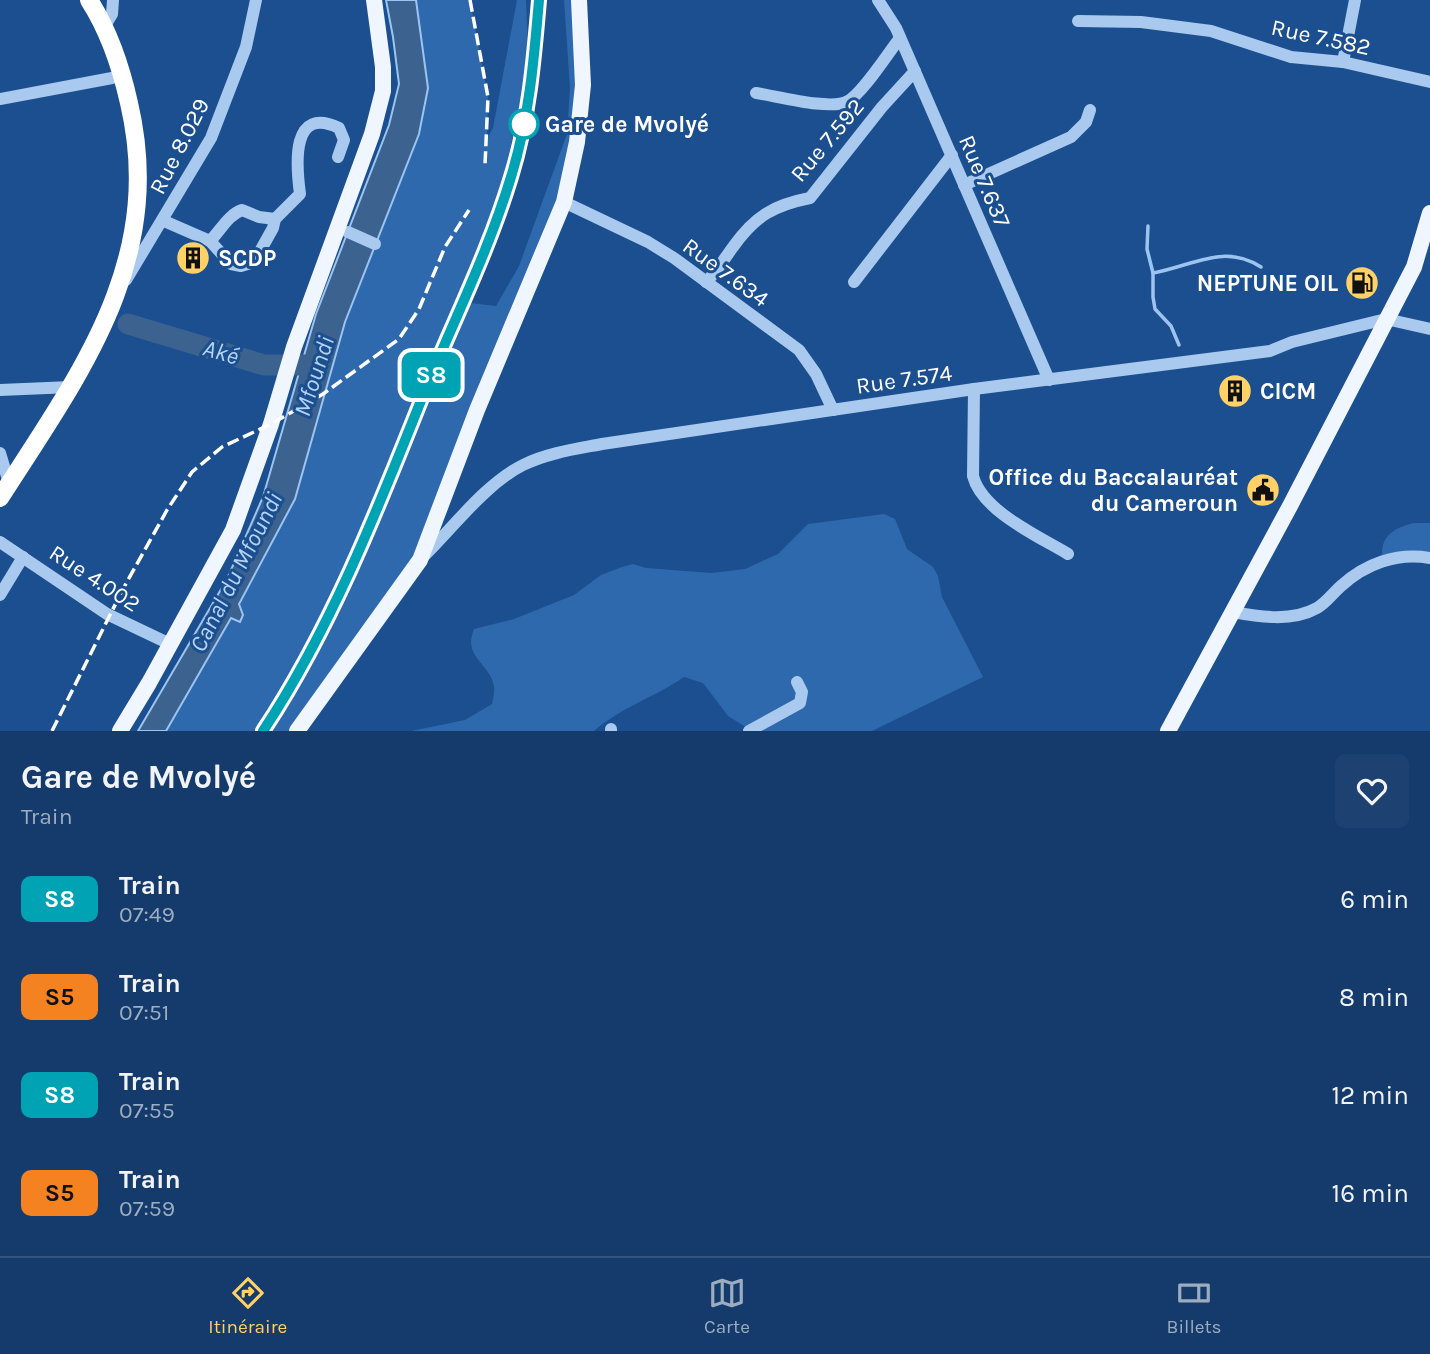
<!DOCTYPE html>
<html lang="fr">
<head>
<meta charset="utf-8">
<style>
  :root { --surface:#143b6b; --page:#1d4271; --text:#f1f3f6; --muted:#9dadc1; --line:#33557e; --accent:#ffd166 }
  body { margin:0; font-family:Karla,sans-serif; background:var(--page); color:var(--text); height:100vh; display:flex; flex-direction:column; font-size:26px; white-space:nowrap }
  * { box-sizing:border-box; margin:0 }
  p { font-size:23px; color:var(--muted) }
  .icon { flex:none; width:38px; height:38px; fill:none; stroke:currentColor; stroke-width:2; stroke-linecap:round; stroke-linejoin:round }
  .map { position:relative; height:731px; overflow:hidden }
  .details { display:flex; flex-direction:column; background:var(--surface); flex:1 }
  .details>* { flex:none }
  .badge { padding:0 14px; border-radius:10px; font-size:24px; line-height:46px }
  .map>.badge { position:absolute; translate:-50% -50%; box-shadow:0 0 0 4px #fff }
  .round { display:grid; place-items:center; flex:none; width:74px; height:74px; border-radius:10px; background:var(--page) }
  .head { display:flex; align-items:center; justify-content:space-between; height:119px; padding:0 21px }
  h1 { font-size:33px; font-weight:700; line-height:52px }
  ul { padding:0; list-style:none }
  li { display:flex; align-items:center; gap:21px; height:98px; padding:0 21px }
  li div { flex:1 }
  li b { display:block; font-size:26px }
  li em { font-style:normal }
  li .badge { min-width:77px; font-weight:700; text-align:center }
  .tabs { display:flex; justify-content:space-around; align-items:center; height:98px; border-top:2px solid var(--line); background:var(--surface); font-size:19px; color:var(--muted) }
  .tabs a { display:grid; justify-items:center; gap:4px }
  .tabs .active { color:var(--accent) }
  .map>svg:first-child { display:block }
  .green { fill:#2e69ad }
  .water { fill:#3c6290; stroke:#9cc4f0; stroke-width:2 }
  .lines { fill:none; stroke-linecap:round; stroke-linejoin:round }
  .stream { stroke:#9cc4f0; stroke-width:3.5 }
  .river { stroke:#3c6290; stroke-width:21 }
  .minor { stroke:#a9c9ee; stroke-width:12 }
  .major { stroke:#f0f6ff; stroke-width:16 }
  .highway { stroke:#fff; stroke-width:18 }
  .rail { stroke:#fff; stroke-width:3.5; stroke-dasharray:12 5; stroke-linecap:butt }
  .line-casing { stroke:#fff; stroke-width:16 }
  .line { stroke:#00a3b4; stroke-width:10 }
  .stop-dot { fill:#fff; stroke:#00a3b4; stroke-width:3.5 }
  .labels { text-anchor:middle; stroke-width:6; stroke-linejoin:round; paint-order:stroke }
  .street-label { font-size:23px; fill:#fff; stroke:#1b4f8f }
  .stop-label { font-size:23px; font-weight:bold; fill:#fff; stroke:#1b4f8f; text-anchor:start }
  .poi-label { font-size:23px; font-weight:bold; fill:#fff; stroke:#1b4f8f; text-anchor:start }
  .water-label { font-size:24px; font-style:italic; fill:#b5d3f5; stroke:#1b4f8f }
</style>
</head>
<body>
<div class="map">
<svg width="1430" height="731" viewBox="0 0 1430 731">
  <rect width="100%" height="100%" fill="#1b4f8f"/>
  <g class="green">
    <polygon points="416,0 470,0 488,97 487,139 493,128 517,0 526,0 528,49 520,105 500,193 461,292 471,303 496,306 519,266 567,134 570,88 564,0 579,0 584,63 570,180 420,560 297,731 166,731 231,618 239,622 239,604 295,499 345,322 419,134 428,88"/>
    <path d="M884 514 895 519 907 549 933 567 938 576 942 597 983 677 872 731H752L728 716 703 683 684 677C655 697 620 708 594 731H411L465 720 492 704C493 699 495 692 494 687 491 663 462 658 474 629L514 619 574 595 601 575 622 567 633 564 646 568 712 573 745 569 778 554 808 524Z"/>
    <path d="M1414 523H1430V554L1387 557 1382 555C1381 534 1397 527 1414 523Z"/>
  </g>
  <polygon class="water" points="386,0 416,0 428,88 419,134 345,322 295,499 239,604 243,615 240,622 231,618 166,731 138,731 227,579 263,497 316,314 389,125 399,84 393,37"/>
  <g class="lines">
    <g class="stream">
      <polyline points="1148,226 1147,249 1153,273 1153,297 1155,309 1171,326 1179,345"/>
      <path d="M1153 273C1193 266 1223 243 1261 267"/>
    </g>
    <polyline class="river" points="128,324 264,365 316,365"/>
    <g class="minor">
      <polyline points="878,0 896,28 1049,380"/>
      <polyline points="1078,21 1141,22 1211,31 1291,57 1343,62 1430,82"/>
      <polyline points="104,27 112,14 113,0"/>
      <polyline points="1343,62 1355,0"/>
      <path d="M756 93C777 96 831 111 848 101 863 93 888 53 900 38"/>
      <polyline points="0,99 112,78"/>
      <polyline points="964,185 1071,137 1086,122 1090,110"/>
      <polyline points="564,202 648,242 674,258 799,350 816,374 833,410"/>
      <path d="M164 221 210 241 231 264 241 266 254 262 273 228 275 219 300 194C296 164 291 105 339 128L344 140 338 157"/>
      <polyline points="348,232 375,244"/>
      <path d="M210 241C221 230 228 215 242 210L259 217 275 219"/>
      <polyline points="126,280 211,138 246,47 256,0"/>
      <path d="M706 282C717 272 724 259 733 247 755 216 774 205 810 198L882 107 915 71"/>
      <polyline points="854,282 952,155"/>
      <path d="M974 389 973 476C982 511 1038 536 1068 554"/>
      <polyline points="0,390 71,387"/>
      <polyline points="0,453 9,483"/>
      <polyline points="0,542 107,614 170,644"/>
      <path d="M422 558C452 529 485 484 523 465 547 453 576 449 602 444L974 389 1270 351 1292 342 1386 319 1430 329"/>
      <polyline points="0,595 23,557"/>
      <path d="M1233 612C1260 617 1292 622 1317 608 1326 603 1333 593 1341 586 1365 564 1397 552 1430 558"/>
      <polyline points="611,729 611,731"/>
      <polyline points="749,731 800,703 802,692 797,682"/>
    </g>
    <g class="major">
      <polyline points="120,731 149,683 233,530 271,424 294,347 372,134 383,91 383,67 374,0"/>
      <polyline points="297,731 420,560 477,410 564,202 577,142 583,85 579,0"/>
      <polyline points="1168,731 1290,506 1414,267 1430,213"/>
    </g>
    <path class="highway" d="M0 498C80 373 166 261 129 103 121 67 109 31 89 0"/>
    <g class="rail">
      <polyline points="470,0 488,97 485,165"/>
      <polyline points="52,731 123,589 167,510 192,472 222,447 271,424 323,394 399,339 419,309 445,247 469,210"/>
      <path d="M263 731C330 627 377 512 422 398 452 324 488 253 511 177 529 119 534 60 539 0"/>
    </g>
  </g>
  <g class="lines">
    <g class="line-casing">
      <path id="line" d="M263 731C331 628 377 511 422 398 452 324 488 253 511 177 529 119 534 60 539 0"/>
    </g>
    <use href="#line" class="line"/>
  </g>
  <defs>
    <g id="building-disc" transform="scale(1.75)"><circle r="9.5" fill="#ffd166" stroke="#1b4f8f"/><path d="M-4-6H4V6H1V3H-1V6H-4ZM-2.5-4.3h1.7v1.8h-1.7ZM.8-4.3h1.7v1.8H.8ZM-2.5-1h1.7V.8h-1.7ZM.8-1h1.7V.8H.8Z" fill="#111"/></g>
    <g id="fuel-disc" transform="scale(1.75)"><circle r="9.5" fill="#ffd166" stroke="#1b4f8f"/><path d="M-5.5-6h7V0h2V4h1.3V-2.5L3-4.5l.8-.8L6-3V5H2.5V1h-1V6h-7ZM-4.2-4.7v3.2H.2V-4.7Z" fill="#111"/></g>
    <g id="civic-disc" transform="scale(1.75)"><circle r="9.5" fill="#ffd166" stroke="#1b4f8f"/><path d="M-.6-6.5H3V-4.5H.6V-3L4-1V1h2V6H-6V1h2V-1L-.6-3ZM-1.2 2.5V6h2.4V2.5Z" fill="#111"/></g>
  </defs>
  <g fill-rule="evenodd">
    <use href="#building-disc" x="193" y="258"/>
    <use href="#fuel-disc" x="1362" y="283"/>
    <use href="#building-disc" x="1235" y="391"/>
    <use href="#civic-disc" x="1263" y="490"/>
  </g>
  <circle class="stop-dot" cx="524" cy="124" r="14"/>
  <g class="labels">
    <g class="street-label">
      <text transform="translate(1321 37) rotate(12)" y="8">Rue 7.582</text>
      <text transform="translate(827 140) rotate(-50)" y="8">Rue 7.592</text>
      <text transform="translate(179 146) rotate(-63)" y="8">Rue 8.029</text>
      <text transform="translate(985 181) rotate(67)" y="8">Rue 7.637</text>
      <text transform="translate(726 272) rotate(36)" y="8">Rue 7.634</text>
      <text transform="translate(904 379) rotate(-8)" y="8">Rue 7.574</text>
      <text transform="translate(95 578) rotate(33)" y="8">Rue 4.002</text>
    </g>
    <g class="stop-label">
      <text x="545" y="132">Gare de Mvolyé</text>
    </g>
    <g class="poi-label">
      <text x="218" y="266">SCDP</text>
      <text x="1338" y="291" text-anchor="end">NEPTUNE OIL</text>
      <text x="1260" y="399">CICM</text>
      <text x="1238" y="485" text-anchor="end">Office du Baccalauréat<tspan x="1238" dy="26">du Cameroun</tspan></text>
    </g>
    <g class="water-label">
      <text transform="translate(221 352) rotate(17)" y="8">Aké</text>
      <text transform="translate(314 376) rotate(-72)" y="8">Mfoundi</text>
      <text transform="translate(236 572) rotate(-63)" y="8">Canal du Mfoundi</text>
    </g>
  </g>
</svg>
<b class="badge" style="left:431px;top:375px;background:#00a3b4;color:#fff">S8</b>
</div>
<section class="details">
<div class="head"><div><h1>Gare de Mvolyé</h1><p>Train</p></div><a class="round"><svg class="icon" aria-label="heart" viewBox="0 0 24 24"><path d="M12 20l-8-8c-3-5 5-10 8-4 3-6 11-1 8 4z"/></svg></a></div>
<ul>
<li><span class="badge" style="background:#00a3b4;color:#fff">S8</span><div><b>Train</b><p>07:49</p></div><em>6 min</em></li>
<li><span class="badge" style="background:#f58220;color:#111">S5</span><div><b>Train</b><p>07:51</p></div><em>8 min</em></li>
<li><span class="badge" style="background:#00a3b4;color:#fff">S8</span><div><b>Train</b><p>07:55</p></div><em>12 min</em></li>
<li><span class="badge" style="background:#f58220;color:#111">S5</span><div><b>Train</b><p>07:59</p></div><em>16 min</em></li>
</ul>
</section>
<nav class="tabs">
<a class="active"><svg class="icon" aria-label="directions" viewBox="0 0 24 24"><path d="M12 3l9 9-9 9-9-9zM9 14v-3h6M13 9l2 2-2 2"/></svg>Itinéraire</a>
<a><svg class="icon" aria-label="map" viewBox="0 0 24 24"><path d="M3 6l6-2 6 2 6-2v14l-6 2-6-2-6 2zM9 4v14M15 6v14"/></svg>Carte</a>
<a><svg class="icon" aria-label="tickets" viewBox="0 0 24 24"><path d="M3 7h18v10H3zM15 7v10"/></svg>Billets</a>
</nav>
</body>
</html>
